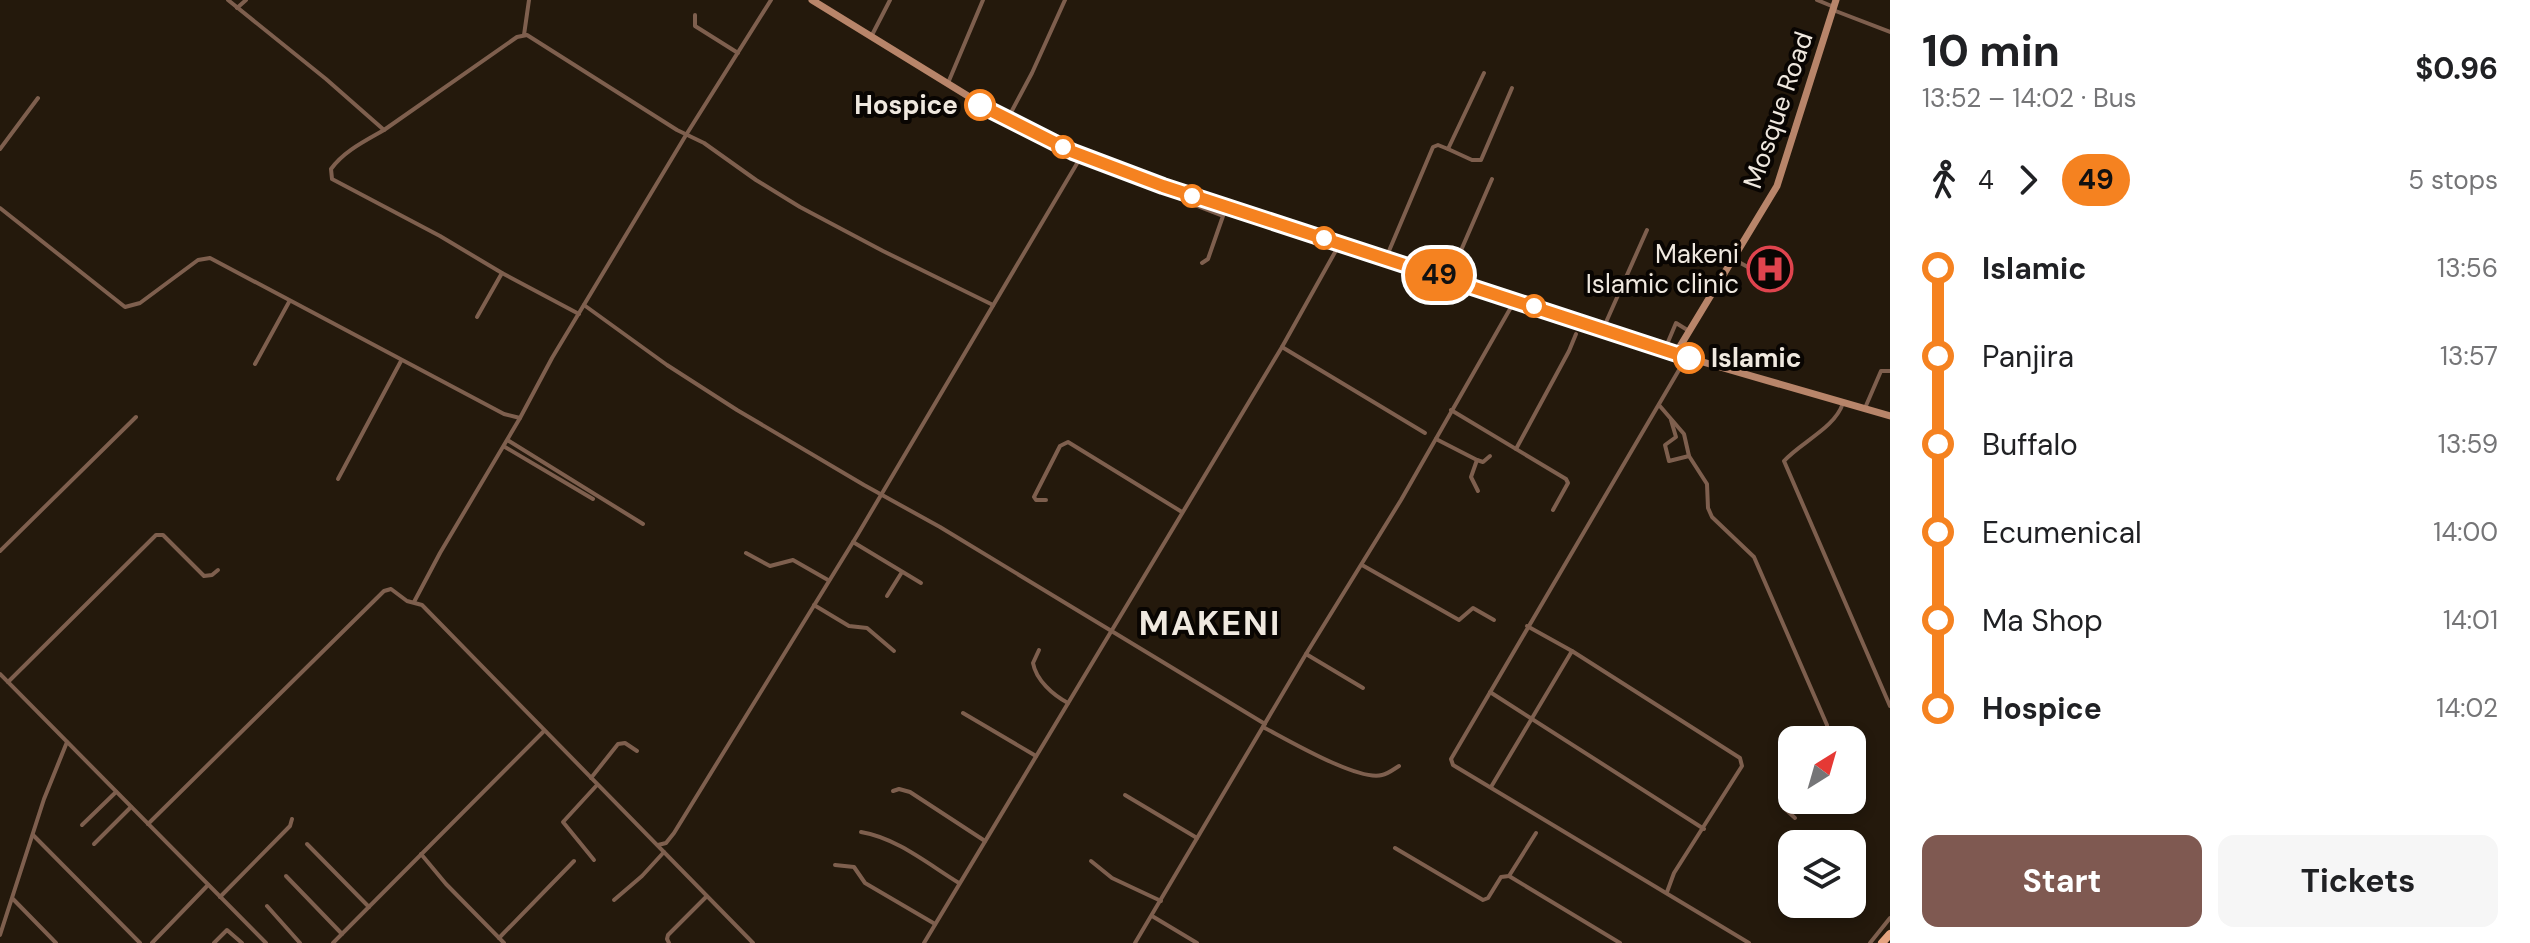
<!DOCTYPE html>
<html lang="en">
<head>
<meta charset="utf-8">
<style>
  :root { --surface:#fff; --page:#f6f6f6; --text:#202124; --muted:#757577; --accent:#7f5951 }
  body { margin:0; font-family:"DM Sans",sans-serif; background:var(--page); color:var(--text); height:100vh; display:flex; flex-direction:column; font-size:30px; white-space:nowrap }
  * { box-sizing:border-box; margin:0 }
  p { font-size:26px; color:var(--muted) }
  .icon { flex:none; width:44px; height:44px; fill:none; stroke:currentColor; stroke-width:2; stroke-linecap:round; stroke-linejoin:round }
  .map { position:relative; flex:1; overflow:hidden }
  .drawer { display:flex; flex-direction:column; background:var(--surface); width:640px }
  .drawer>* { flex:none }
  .badge { padding:0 16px; border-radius:26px; font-size:28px; line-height:52px }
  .needle { width:52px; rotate:37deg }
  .buttons { position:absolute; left:1778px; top:726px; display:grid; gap:16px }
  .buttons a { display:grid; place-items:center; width:88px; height:88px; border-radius:16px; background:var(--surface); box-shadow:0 4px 12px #0003; font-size:40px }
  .map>.badge { position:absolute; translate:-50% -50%; box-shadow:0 0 0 4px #fff }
  .legs { display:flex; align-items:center; gap:12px; height:88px; padding:0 32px; font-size:26px }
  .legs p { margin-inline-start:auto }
  .summary { display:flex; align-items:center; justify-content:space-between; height:136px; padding:0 32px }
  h1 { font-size:44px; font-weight:700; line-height:60px }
  .button { display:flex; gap:16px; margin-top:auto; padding:16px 32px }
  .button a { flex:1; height:92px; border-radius:16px; background:var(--accent); color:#fff; font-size:32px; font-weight:700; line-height:92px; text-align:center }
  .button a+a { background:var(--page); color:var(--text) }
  ul { padding:0 32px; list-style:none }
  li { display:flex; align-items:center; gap:28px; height:88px; font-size:30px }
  li i { display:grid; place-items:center; width:12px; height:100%; margin:0 10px; background:currentColor }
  li i::after { content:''; width:20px; height:20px; margin:-10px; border:6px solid; border-radius:50%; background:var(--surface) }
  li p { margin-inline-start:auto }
  li:first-child i { background:linear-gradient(#0000 50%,currentColor 0) }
  li:last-child i { background:linear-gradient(currentColor 50%,#0000 0) }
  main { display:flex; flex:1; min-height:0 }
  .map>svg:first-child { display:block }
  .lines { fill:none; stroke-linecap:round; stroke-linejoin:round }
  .street { stroke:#7e5f4e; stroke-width:4 }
  .secondary { stroke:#b8856a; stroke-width:7 }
  .primary { stroke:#e5a37f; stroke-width:8 }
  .line-1-casing { stroke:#fff; stroke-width:18 }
  .line-1 { stroke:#f58220; stroke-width:12 }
  .stop-1-dot { fill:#fff; stroke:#f58220; stroke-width:4 }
  .labels { text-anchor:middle; stroke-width:8; stroke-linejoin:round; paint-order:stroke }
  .stop-label { font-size:26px; font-weight:bold; fill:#efe8df; stroke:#090502; text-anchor:end }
  .street-label { font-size:26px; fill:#efe8df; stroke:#090502 }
  .poi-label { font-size:26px; fill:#efe8df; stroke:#090502; text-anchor:end }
  .district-label { font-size:34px; font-weight:bold; letter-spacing:2px; fill:#efe8df; stroke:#090502 }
</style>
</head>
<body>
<main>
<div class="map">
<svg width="1890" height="943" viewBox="0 0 1890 943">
  <rect width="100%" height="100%" fill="#24190c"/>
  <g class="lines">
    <g class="street">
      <path d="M228 0 326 79 384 130C365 141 344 151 331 169L332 179 440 236 502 273 579 314"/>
      <polyline points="1817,0 1834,7"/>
      <polyline points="237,8 246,0"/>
      <polyline points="1833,10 1890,32"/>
      <polyline points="695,15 695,26 738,53"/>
      <polyline points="524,35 529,0"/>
      <polyline points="872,35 890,0"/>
      <polyline points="948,83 983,0"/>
      <polyline points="1007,120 1032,73 1065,0"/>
      <polyline points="384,130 517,37 527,35 677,130 704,143 756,180 800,207 883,251 993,305"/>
      <polyline points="0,149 38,98"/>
      <polyline points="1448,149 1472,160 1481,160 1512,88"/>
      <polyline points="1195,197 1192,204 1223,216 1208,259 1202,263"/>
      <polyline points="0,208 125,307 140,303 198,260 210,258 504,414 520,418 552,358 686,135 771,0"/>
      <polyline points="1386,258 1433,147 1438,145 1448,149 1484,73"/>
      <polyline points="1735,260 1777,283"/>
      <polyline points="1449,278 1492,179"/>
      <polyline points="584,305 667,365 737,410 864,485 940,527 1265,724"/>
      <polyline points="477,317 502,273"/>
      <polyline points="1603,329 1647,230"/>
      <polyline points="1282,347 1425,433"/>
      <polyline points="1665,349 1676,323 1689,331"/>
      <polyline points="1686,358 1451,759 1453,765 1749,943"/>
      <polyline points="255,364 289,302"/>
      <path d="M1843 403C1835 428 1801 442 1784 461L1890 706"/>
      <polyline points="1659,405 1684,434 1689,456 1707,484 1708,508 1712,517 1754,557 1827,725 1827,733 1821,740"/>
      <polyline points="1865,408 1881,371 1890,371"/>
      <polyline points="1451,410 1566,479 1568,483 1553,510"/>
      <polyline points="1671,420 1676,437 1665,445 1669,461 1689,456"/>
      <polyline points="1436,439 1477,460 1483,462 1490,456"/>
      <polyline points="509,441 643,524"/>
      <polyline points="505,447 593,499"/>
      <polyline points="1516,449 1569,351 1576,334"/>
      <polyline points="1477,460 1471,477 1478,491"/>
      <polyline points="338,479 401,361"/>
      <polyline points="1046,500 1036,500 1034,497 1060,446 1068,442 1182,512"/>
      <polyline points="853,542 921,583"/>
      <polyline points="0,551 136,417"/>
      <polyline points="746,553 770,566 793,560 828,580"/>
      <polyline points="1362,565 1459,620 1473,608 1494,620"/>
      <polyline points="887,596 902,572"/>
      <polyline points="414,602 440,553 520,418"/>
      <polyline points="814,605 849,626 867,628 894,651"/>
      <polyline points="1527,626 1572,651"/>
      <path d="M1039 650 1033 663C1036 680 1053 695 1068 703"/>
      <polyline points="1306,654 1363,688"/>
      <polyline points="0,674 266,943"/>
      <polyline points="8,682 156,535 163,535 204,576 212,575 218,570"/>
      <polyline points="1490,692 1704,829"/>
      <polyline points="963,713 1036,756"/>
      <path d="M1263 727C1286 739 1359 782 1382 775 1388 774 1394 769 1399 766"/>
      <polyline points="591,778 618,744 625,743 637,751"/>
      <polyline points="1491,787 1572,651 1740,758 1742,766 1674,873 1667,892"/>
      <polyline points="893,791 899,789 910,792 985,841"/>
      <polyline points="1125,795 1197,838"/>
      <polyline points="1784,808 1795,818"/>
      <polyline points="148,824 384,591 391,589 407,601 422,605 753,943"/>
      <polyline points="82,825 116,792"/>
      <path d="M861 832C897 838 928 864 959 883"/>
      <polyline points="33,835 140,943"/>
      <polyline points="94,844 131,807"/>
      <polyline points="307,844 369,907"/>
      <polyline points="658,845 666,843 674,833 858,534 1082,155"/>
      <polyline points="1395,848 1483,900 1488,898 1501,877 1509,876 1536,833"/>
      <polyline points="421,854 446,884 504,943"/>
      <polyline points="594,860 563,822 597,785"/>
      <polyline points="1091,861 1112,878 1161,901"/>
      <polyline points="835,865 854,867 865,883 935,924"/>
      <polyline points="286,876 342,934"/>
      <polyline points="1509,876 1620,943"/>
      <polyline points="220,897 290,826 292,819"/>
      <polyline points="13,899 56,943"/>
      <polyline points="614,900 642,876 664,852"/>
      <polyline points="267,906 300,943"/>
      <polyline points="1152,916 1197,943"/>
      <polyline points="0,935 44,799 67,742"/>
      <polyline points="499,938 574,861"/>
      <polyline points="152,943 208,885"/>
      <polyline points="214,943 227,930 242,943"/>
      <polyline points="333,943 544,731"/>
      <polyline points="669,943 667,939 668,935 706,897"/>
      <polyline points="924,943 1282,347 1339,245"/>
      <polyline points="1135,943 1306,654 1401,500 1514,302"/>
      <polyline points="1870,943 1890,918"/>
    </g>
    <g class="secondary">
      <polyline points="812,0 1007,120 1103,164 1185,194 1689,358 1890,416"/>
      <polyline points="1676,353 1777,186 1836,0"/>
    </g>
    <polyline class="primary" points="1882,943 1890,934"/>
  </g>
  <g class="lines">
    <g class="line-1-casing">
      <polyline id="line-1" points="980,105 1073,152 1163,186 1689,358"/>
    </g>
    <use href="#line-1" class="line-1"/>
  </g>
  <defs>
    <g id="hospital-ring" transform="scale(2.3)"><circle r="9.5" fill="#090502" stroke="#e0444e" stroke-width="1.5"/><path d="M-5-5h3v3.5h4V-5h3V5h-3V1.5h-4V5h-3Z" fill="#e0444e"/></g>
  </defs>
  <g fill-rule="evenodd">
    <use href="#hospital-ring" x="1770" y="269"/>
  </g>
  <g class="stop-1-dot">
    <circle cx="980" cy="105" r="14"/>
    <circle cx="1063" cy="147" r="10"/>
    <circle cx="1192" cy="196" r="10"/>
    <circle cx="1324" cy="238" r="10"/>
    <circle cx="1534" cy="306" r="10"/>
    <circle cx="1689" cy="358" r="14"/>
  </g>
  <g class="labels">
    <g class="stop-label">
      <text x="958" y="114">Hospice</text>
      <text x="1711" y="367" text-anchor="start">Islamic</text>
    </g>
    <g class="street-label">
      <text transform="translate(1778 110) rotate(-71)" y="9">Mosque Road</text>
    </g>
    <g class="poi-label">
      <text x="1739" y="263">Makeni<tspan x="1739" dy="30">Islamic clinic</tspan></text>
    </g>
    <g class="district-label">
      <text x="1210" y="635">MAKENI</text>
    </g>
  </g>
</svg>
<div class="buttons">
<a><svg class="needle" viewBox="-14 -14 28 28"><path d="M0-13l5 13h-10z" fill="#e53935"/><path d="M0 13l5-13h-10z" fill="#757577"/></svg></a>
<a><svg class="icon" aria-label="layers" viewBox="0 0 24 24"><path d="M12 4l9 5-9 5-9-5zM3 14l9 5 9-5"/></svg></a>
</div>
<b class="badge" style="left:1439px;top:275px;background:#f58220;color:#111">49</b>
</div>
<section class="drawer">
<div class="summary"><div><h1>10 min</h1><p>13:52 – 14:02 · Bus</p></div><b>$0.96</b></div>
<div class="legs"><svg class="icon" aria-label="walk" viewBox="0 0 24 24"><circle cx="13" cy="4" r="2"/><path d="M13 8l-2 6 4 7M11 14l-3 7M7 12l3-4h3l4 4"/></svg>4<svg class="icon" aria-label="forward" viewBox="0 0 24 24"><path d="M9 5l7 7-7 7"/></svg><b class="badge" style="background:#f58220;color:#111">49</b><p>5 stops</p></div>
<ul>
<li><i style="color:#f58220"></i><b>Islamic</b><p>13:56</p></li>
<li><i style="color:#f58220"></i><span>Panjira</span><p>13:57</p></li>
<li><i style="color:#f58220"></i><span>Buffalo</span><p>13:59</p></li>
<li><i style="color:#f58220"></i><span>Ecumenical</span><p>14:00</p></li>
<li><i style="color:#f58220"></i><span>Ma Shop</span><p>14:01</p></li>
<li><i style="color:#f58220"></i><b>Hospice</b><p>14:02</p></li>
</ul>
<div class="button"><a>Start</a><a>Tickets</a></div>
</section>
</main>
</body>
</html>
